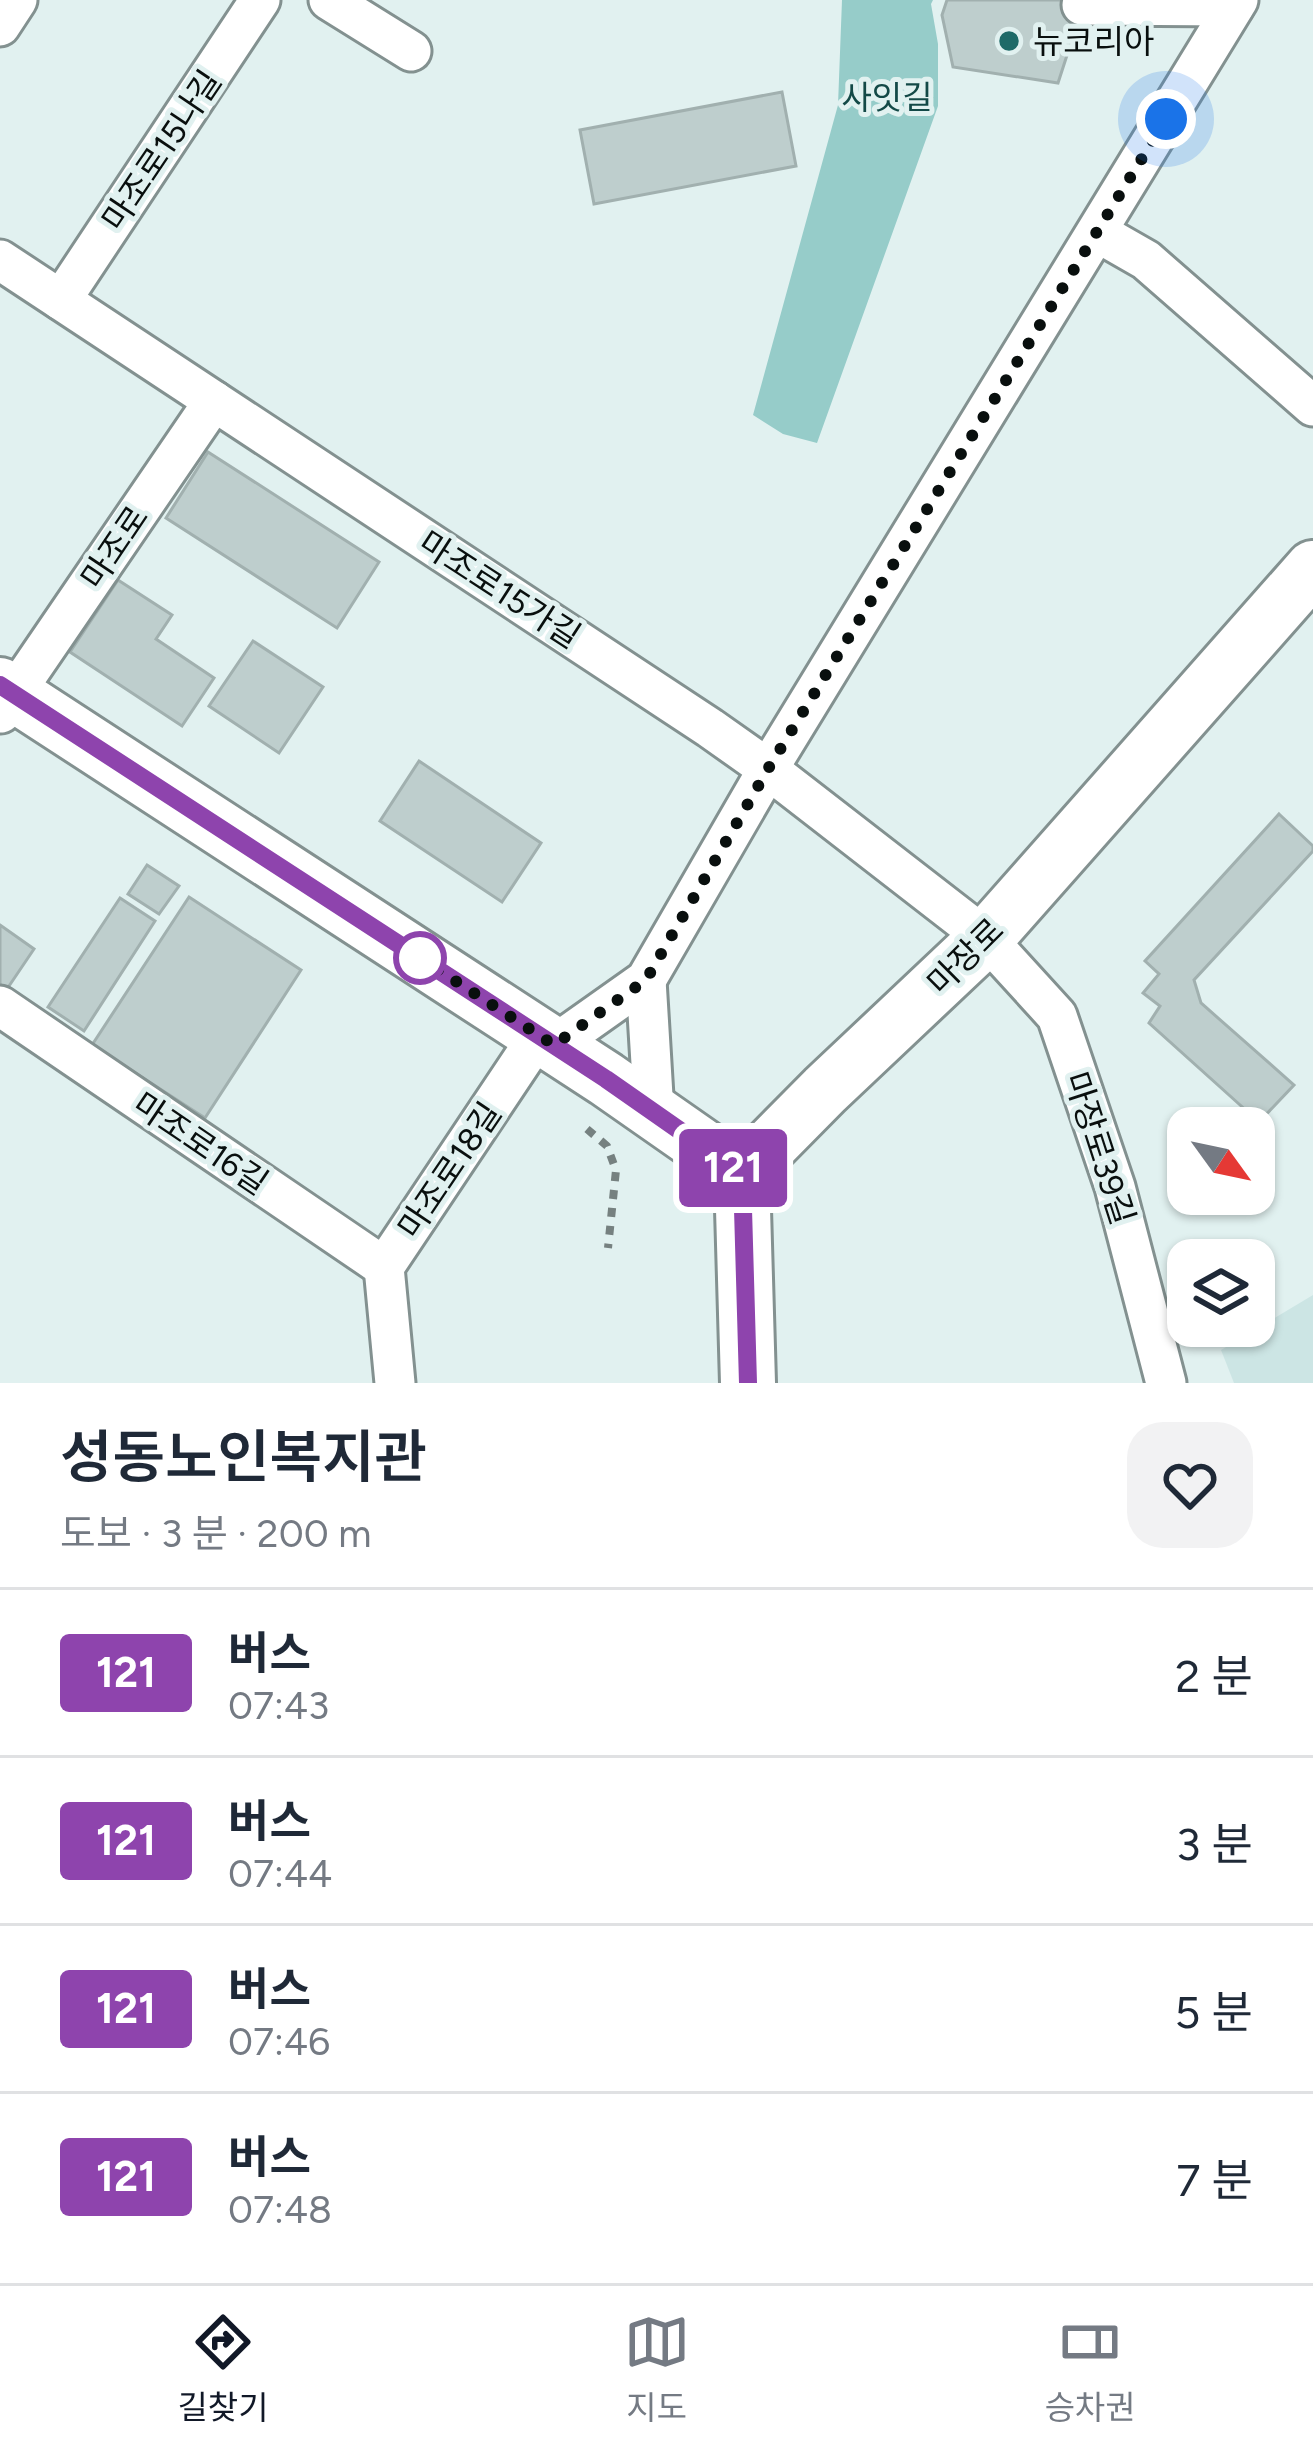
<!DOCTYPE html>
<html lang="ko">
<head>
<meta charset="utf-8">
<style>
  :root { --surface:#fff; --page:#f2f2f3; --text:#1f2937; --muted:#747a83; --line:#e0e1e3; --accent:#111827 }
  body { margin:0; font-family:Figtree,"Noto Sans KR",sans-serif; background:var(--page); color:var(--text); height:100vh; display:flex; flex-direction:column; font-size:45px; white-space:nowrap }
  * { box-sizing:border-box; margin:0 }
  p { font-size:39px; color:var(--muted) }
  .icon { flex:none; width:66px; height:66px; fill:none; stroke:currentColor; stroke-width:2; stroke-linecap:round; stroke-linejoin:round }
  .map { position:relative; height:1383px; overflow:hidden }
  .details { display:flex; flex-direction:column; background:var(--surface); flex:1 }
  .details>* { flex:none }
  .badge { padding:0 24px; border-radius:9px; font-size:42px; line-height:78px }
  .needle { width:78px; rotate:123deg }
  .fabs { position:absolute; left:1167px; top:1107px; display:grid; gap:24px }
  .fabs a { display:grid; place-items:center; width:108px; height:108px; border-radius:24px; background:var(--surface); box-shadow:0 3px 9px #0004; font-size:60px }
  .you { position:absolute; width:60px; height:60px; margin:-30px; border:9px solid #fff; border-radius:50%; background:#1a73e8; box-shadow:0 0 0 18px #1a73e833 }
  .map>.badge { position:absolute; translate:-50% -50%; box-shadow:0 0 0 6px #fff }
  .round { display:grid; place-items:center; flex:none; width:126px; height:126px; border-radius:36px; background:var(--page) }
  .summary { display:flex; align-items:center; justify-content:space-between; height:204px; padding:0 60px }
  h1 { font-size:57px; font-weight:600; line-height:90px }
  ul { padding:0; list-style:none }
  li { display:flex; align-items:center; gap:36px; height:168px; padding:0 60px; border-top:3px solid var(--line) }
  li div { flex:1 }
  li b { display:block; font-size:45px }
  li em { font-style:normal }
  li .badge { min-width:132px; font-weight:700; text-align:center }
  .tab-bar { display:flex; justify-content:space-around; align-items:center; height:168px; border-top:3px solid var(--line); background:var(--surface); font-size:33px; color:var(--muted) }
  .tab-bar a { display:grid; justify-items:center; gap:6px }
  .tab-bar .selected { color:var(--accent) }
  .map>svg:first-child { display:block }
  .built { fill:#cce5e4 }
  .green { fill:#96ccc9 }
  .building { fill:#bececd; stroke:#a1b0af; stroke-width:3 }
  .lines { fill:none; stroke-linecap:round; stroke-linejoin:round }
  .minor-casing { stroke:#839190; stroke-width:45 }
  .secondary-casing { stroke:#839190; stroke-width:60 }
  .path { stroke:#768180; stroke-width:8; stroke-dasharray:9 9; stroke-linecap:butt }
  .minor { stroke:#fff; stroke-width:39 }
  .secondary { stroke:#fff; stroke-width:54 }
  .line-casing { stroke:#fff; stroke-width:27 }
  .line { stroke:#8e44ad; stroke-width:18 }
  .walk { stroke:#090f0e; stroke-width:12; stroke-dasharray:0 21.6 }
  .poi-dot { fill:#1e6a68; stroke:#e1f1f0; stroke-width:4.5 }
  .stop-dot { fill:#fff; stroke:#8e44ad; stroke-width:6 }
  .labels { text-anchor:middle; stroke-width:10; stroke-linejoin:round; paint-order:stroke }
  .poi-label { font-size:33px; fill:#090f0e; stroke:#e1f1f0; text-anchor:start }
  .park-label { font-size:33px; fill:#134947; stroke:#e1f1f0 }
  .street-label { font-size:33px; fill:#090f0e; stroke:#e1f1f0 }
</style>
</head>
<body>
<div class="map">
<svg width="1313" height="1383" viewBox="0 0 1313 1383">
  <rect width="100%" height="100%" fill="#e1f1f0"/>
  <polygon class="built" points="1313,1295 1313,1383 1234,1383 1221,1350"/>
  <polygon class="green" points="842,0 933,0 931,4 938,44 938,106 817,443 783,434 753,415 838,105"/>
  <g class="building">
    <polygon points="947,0 1082,0 1081,12 1058,83 953,67 942,15"/>
    <polygon points="782,92 796,166 594,204 580,130"/>
    <polygon points="208,452 379,562 337,628 166,518"/>
    <polygon points="118,580 172,615 156,639 214,678 182,726 70,652"/>
    <polygon points="253,641 323,687 279,753 209,706"/>
    <polygon points="419,761 541,843 502,902 380,821"/>
    <polygon points="1279,814 1313,846 1313,851 1194,980 1201,1003 1294,1085 1259,1122 1149,1023 1160,1006 1143,993 1159,974 1145,961"/>
    <polygon points="147,865 179,886 159,914 128,894"/>
    <polygon points="189,897 301,970 205,1118 92,1045"/>
    <polygon points="120,898 155,921 84,1031 48,1007"/>
    <polygon points="0,925 34,949 7,989 0,984"/>
  </g>
  <g class="lines">
    <g class="minor-casing">
      <g id="minor">
        <polyline points="329,0 411,51"/>
        <polyline points="1082,5 1234,6"/>
        <polyline points="0,26 17,0"/>
        <polyline points="1097,232 1146,260 1313,406"/>
        <polyline points="0,260 710,728 768,769 986,938 1057,1016 1115,1187 1166,1383"/>
        <polyline points="61,300 260,0"/>
        <polyline points="1,713 214,401"/>
        <polyline points="646,980 654,1113"/>
        <polyline points="0,1006 384,1267"/>
        <polyline points="554,1045 646,980 768,769 1238,0"/>
        <polyline points="395,1383 384,1267 539,1035"/>
      </g>
    </g>
    <g class="secondary-casing">
      <g id="secondary">
        <polyline points="0,685 606,1079 742,1174"/>
        <polyline points="748,1383 742,1174 825,1090 986,938 1313,568"/>
      </g>
    </g>
    <polyline class="path" points="587,1129 607,1146 616,1170 608,1248"/>
    <use href="#minor" class="minor"/>
    <use href="#secondary" class="secondary"/>
  </g>
  <g class="lines">
    <g class="line-casing">
      <polyline id="line" points="0,685 606,1079 742,1174 748,1383"/>
    </g>
    <use href="#line" class="line"/>
    <polyline class="walk" points="420,958 554,1045 646,980 768,769 1166,119"/>
  </g>
  <circle class="poi-dot" cx="1009" cy="41" r="12"/>
  <circle class="stop-dot" cx="420" cy="958" r="24"/>
  <g class="labels">
    <g class="poi-label">
      <text x="1033" y="53">뉴코리아</text>
    </g>
    <g class="park-label">
      <text x="887" y="109">사잇길</text>
    </g>
    <g class="street-label">
      <text transform="translate(161 150) rotate(-56)" y="12">마조로15나길</text>
      <text transform="translate(114 547) rotate(-56)" y="12">마조로</text>
      <text transform="translate(500 589) rotate(33)" y="12">마조로15가길</text>
      <text transform="translate(965 956) rotate(-45)" y="12">마장로</text>
      <text transform="translate(201 1143) rotate(34)" y="12">마조로16길</text>
      <text transform="translate(1100 1148) rotate(72)" y="12">마장로39길</text>
      <text transform="translate(449 1170) rotate(-56)" y="12">마조로18길</text>
    </g>
  </g>
</svg>
<div class="fabs">
<a><svg class="needle" viewBox="-14 -14 28 28"><path d="M0-13l5 13h-10z" fill="#e53935"/><path d="M0 13l5-13h-10z" fill="#747a83"/></svg></a>
<a><svg class="icon" aria-label="layers" viewBox="0 0 24 24"><path d="M12 4l9 5-9 5-9-5zM3 14l9 5 9-5"/></svg></a>
</div>
<div class="you" style="left:1166px;top:119px"></div>
<b class="badge" style="left:733px;top:1168px;background:#8e44ad;color:#fff">121</b>
</div>
<section class="details">
<div class="summary"><div><h1>성동노인복지관</h1><p>도보 · 3 분 · 200 m</p></div><a class="round"><svg class="icon" aria-label="heart" viewBox="0 0 24 24"><path d="M12 20l-8-8c-3-5 5-10 8-4 3-6 11-1 8 4z"/></svg></a></div>
<ul>
<li><span class="badge" style="background:#8e44ad;color:#fff">121</span><div><b>버스</b><p>07:43</p></div><em>2 분</em></li>
<li><span class="badge" style="background:#8e44ad;color:#fff">121</span><div><b>버스</b><p>07:44</p></div><em>3 분</em></li>
<li><span class="badge" style="background:#8e44ad;color:#fff">121</span><div><b>버스</b><p>07:46</p></div><em>5 분</em></li>
<li><span class="badge" style="background:#8e44ad;color:#fff">121</span><div><b>버스</b><p>07:48</p></div><em>7 분</em></li>
</ul>
</section>
<nav class="tab-bar">
<a class="selected"><svg class="icon" aria-label="directions" viewBox="0 0 24 24"><path d="M12 3l9 9-9 9-9-9zM9 14v-3h6M13 9l2 2-2 2"/></svg>길찾기</a>
<a><svg class="icon" aria-label="map" viewBox="0 0 24 24"><path d="M3 6l6-2 6 2 6-2v14l-6 2-6-2-6 2zM9 4v14M15 6v14"/></svg>지도</a>
<a><svg class="icon" aria-label="tickets" viewBox="0 0 24 24"><path d="M3 7h18v10H3zM15 7v10"/></svg>승차권</a>
</nav>
</body>
</html>
